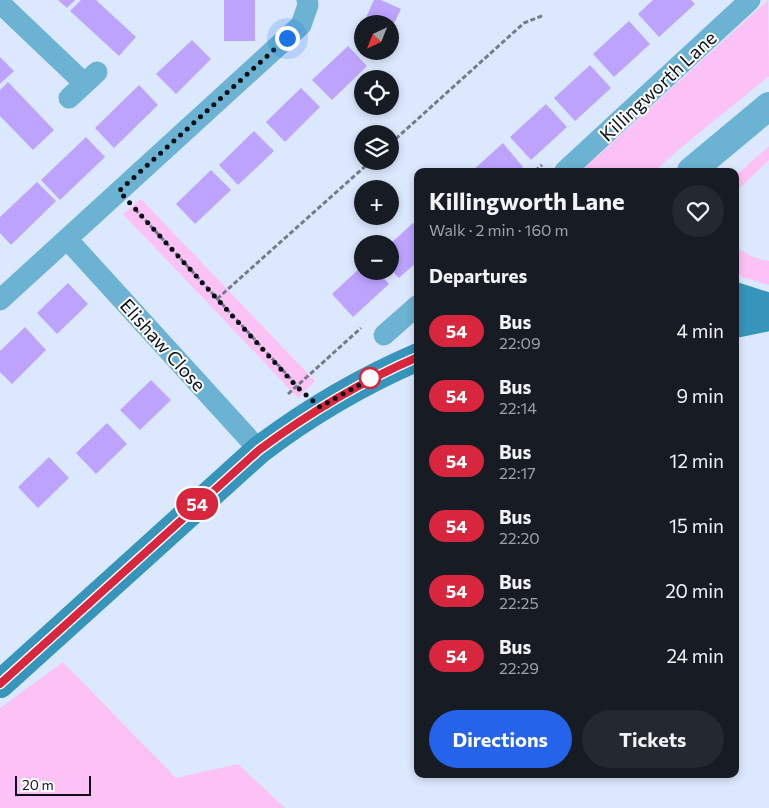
<!DOCTYPE html>
<html lang="en">
<head>
<meta charset="utf-8">
<style>
  :root { --surface:#171b24; --page:#242831; --text:#f1f3f6; --muted:#9ea1a6; --accent:#2563eb }
  body { margin:0; font-family:Commissioner,sans-serif; background:var(--page); color:var(--text); height:100vh; display:flex; flex-direction:column; font-size:19px; white-space:nowrap }
  * { box-sizing:border-box; margin:0 }
  p { font-size:16px; color:var(--muted) }
  .icon { flex:none; width:28px; height:28px; fill:none; stroke:currentColor; stroke-width:2; stroke-linecap:round; stroke-linejoin:round }
  .map { position:relative; flex:1; overflow:hidden }
  .side { position:absolute; left:414px; top:168px; width:325px; height:610px; display:flex; flex-direction:column; background:var(--surface); border-radius:10px; box-shadow:0 2px 8px #0003 }
  .side>* { flex:none }
  .badge { padding:0 10px; border-radius:16px; font-size:18px; line-height:32px }
  .needle { width:32px; rotate:223deg }
  .buttons { position:absolute; left:354px; top:15px; display:grid; gap:10px }
  .buttons a { display:grid; place-items:center; width:45px; height:45px; border-radius:50%; background:var(--surface); box-shadow:0 2px 8px #0003; font-size:25px }
  .scale { position:absolute; left:15px; bottom:12px; width:76px; box-sizing:border-box; padding-left:5px; border:2px solid #0a0f18; border-top:0; font-size:14px; line-height:18px; white-space:nowrap; color:#0a0f18; -webkit-text-stroke:4px #fff; paint-order:stroke }
  .you { position:absolute; width:25px; height:25px; margin:-12px; border:4px solid #fff; border-radius:50%; background:#1a73e8; box-shadow:0 0 0 8px #1a73e833 }
  .map>.badge { position:absolute; translate:-50% -50%; box-shadow:0 0 0 2px #fff }
  h2 { padding:0 15px; font-size:19px; line-height:45px }
  .round { display:grid; place-items:center; flex:none; width:52px; height:52px; border-radius:26px; background:var(--page) }
  .overview { display:flex; align-items:center; justify-content:space-between; height:85px; padding:0 15px }
  h1 { font-size:24px; font-weight:700; line-height:38px }
  .cta { display:flex; gap:10px; margin-top:auto; padding:10px 15px }
  .cta a { flex:1; height:58px; border-radius:30px; background:var(--accent); color:#fff; font-size:20px; font-weight:700; line-height:58px; text-align:center }
  .cta a+a { background:var(--page); color:var(--text) }
  ul { padding:0; list-style:none }
  li { display:flex; align-items:center; gap:15px; height:65px; padding:0 15px }
  li div { flex:1 }
  li b { display:block; font-size:19px }
  li em { font-style:normal }
  li .badge { min-width:55px; font-weight:700; text-align:center }
  .map>svg:first-child { display:block }
  .green { fill:#fcc2f6 }
  .building { fill:#bda3fe }
  .lines { fill:none; stroke-linecap:round; stroke-linejoin:round }
  .path { stroke:#747c8c; stroke-width:3; stroke-dasharray:5 2.5; stroke-linecap:butt }
  .minor { stroke:#6cb2d3; stroke-width:21 }
  .tertiary { stroke:#6cb2d3; stroke-width:28 }
  .secondary { stroke:#3794ba; stroke-width:28 }
  .line-casing { stroke:#fff; stroke-width:11 }
  .line { stroke:#d7263d; stroke-width:8 }
  .walk { stroke:#0a0f18; stroke-width:5; stroke-dasharray:0 9 }
  .stop-dot { fill:#fff; stroke:#d7263d; stroke-width:2.5 }
  .labels { text-anchor:middle; stroke-width:4; stroke-linejoin:round; paint-order:stroke }
  .street-label { font-size:19px; fill:#0a0f18; stroke:#fff }
</style>
</head>
<body>
<div class="map">
<svg width="769" height="808" viewBox="0 0 769 808">
  <rect width="100%" height="100%" fill="#dce8fe"/>
  <g class="green">
    <polygon points="768,0 769,76 677,151 655,171 581,171"/>
    <polygon points="769,146 769,160 735,193 735,176"/>
    <polygon points="141,199 315,381 298,398 123,214"/>
    <path d="M735 245C744 254 757 259 769 261V285L742 277 735 272Z"/>
    <polygon points="63,662 176,778 238,764 285,808 0,808 0,708"/>
  </g>
  <g class="building">
    <polygon points="58,0 75,0 67,8"/>
    <polygon points="81,0 96,0 136,37 119,56 70,11"/>
    <rect x="224" y="0" width="31" height="41"/>
    <polygon points="374,0 381,0 401,9 390,32 390,24 363,24"/>
    <polygon points="653,0 691,0 695,4 659,37 638,14"/>
    <polygon points="629,21 650,44 614,77 593,54"/>
    <polygon points="192,40 211,59 176,94 156,74"/>
    <polygon points="348,46 367,66 332,100 312,80"/>
    <polygon points="0,57 14,71 0,84"/>
    <polygon points="590,65 611,88 575,121 554,98"/>
    <polygon points="8,82 54,130 33,150 0,116 0,90"/>
    <polygon points="139,85 158,105 114,148 95,128"/>
    <polygon points="301,88 320,107 285,142 266,122"/>
    <polygon points="546,104 567,127 531,160 510,137"/>
    <polygon points="254,131 274,151 238,185 219,165"/>
    <polygon points="86,137 105,157 60,200 41,180"/>
    <polygon points="503,143 523,167 518,171 472,171"/>
    <polygon points="211,170 231,190 195,224 176,204"/>
    <polygon points="37,182 56,201 11,245 0,233 0,217"/>
    <polygon points="413,223 418,227 418,261 399,278 390,269 390,244"/>
    <polygon points="362,266 362,271 377,271 389,284 353,317 332,294"/>
    <polygon points="68,283 88,304 57,334 37,313"/>
    <polygon points="25,327 46,350 12,384 0,372 0,351"/>
    <polygon points="151,380 171,400 140,430 120,410"/>
    <polygon points="107,423 127,444 96,474 76,453"/>
    <polygon points="49,457 69,478 38,508 18,487"/>
  </g>
  <g class="lines">
    <g class="path">
      <polyline points="390,144 524,23 544,15"/>
      <polyline points="535,171 542,165"/>
      <polyline points="135,209 301,390"/>
      <polyline points="217,299 371,161"/>
      <polyline points="288,394 361,328"/>
    </g>
    <g class="minor">
      <polyline points="0,3 84,83"/>
      <polyline points="69,98 97,72"/>
      <polyline points="565,171 750,0"/>
      <polyline points="67,239 259,450"/>
      <polyline points="0,300 301,25 308,5 307,0"/>
      <polyline points="384,335 418,305"/>
    </g>
    <polyline class="tertiary" points="691,171 769,106"/>
    <g class="secondary">
      <polyline points="735,296 769,307"/>
      <polyline points="735,324 769,317"/>
      <path d="M0 684 259 450C309 412 360 382 418 357"/>
    </g>
  </g>
  <g class="lines">
    <g class="line-casing">
      <path id="line" d="M0 684 259 450C309 413 360 382 418 357"/>
    </g>
    <use href="#line" class="line"/>
    <polyline class="walk" points="287,38 119,191 297,387 320,407 375,376 370,378"/>
  </g>
  <circle class="stop-dot" cx="370" cy="378" r="10"/>
  <g class="labels">
    <g class="street-label">
      <text transform="translate(658 86) rotate(-43)" y="7">Killingworth Lane</text>
      <text transform="translate(163 345) rotate(48)" y="7">Elishaw Close</text>
    </g>
  </g>
</svg>
<div class="buttons">
<a><svg class="needle" viewBox="-14 -14 28 28"><path d="M0-13l5 13h-10z" fill="#e53935"/><path d="M0 13l5-13h-10z" fill="#9ea1a6"/></svg></a>
<a><svg class="icon" aria-label="locate" viewBox="0 0 24 24"><circle cx="12" cy="12" r="6"/><path d="M12 2v4M12 18v4M2 12h4M18 12h4"/></svg></a>
<a><svg class="icon" aria-label="layers" viewBox="0 0 24 24"><path d="M12 4l9 5-9 5-9-5zM3 14l9 5 9-5"/></svg></a>
<a>+</a>
<a>−</a>
</div>
<div class="scale">20 m</div>
<div class="you" style="left:287px;top:38px"></div>
<b class="badge" style="left:197px;top:504px;background:#d7263d;color:#fff">54</b>
<section class="side">
<div class="overview"><div><h1>Killingworth Lane</h1><p>Walk · 2 min · 160 m</p></div><a class="round"><svg class="icon" aria-label="heart" viewBox="0 0 24 24"><path d="M12 20l-8-8c-3-5 5-10 8-4 3-6 11-1 8 4z"/></svg></a></div>
<h2>Departures</h2>
<ul>
<li><span class="badge" style="background:#d7263d;color:#fff">54</span><div><b>Bus</b><p>22:09</p></div><em>4 min</em></li>
<li><span class="badge" style="background:#d7263d;color:#fff">54</span><div><b>Bus</b><p>22:14</p></div><em>9 min</em></li>
<li><span class="badge" style="background:#d7263d;color:#fff">54</span><div><b>Bus</b><p>22:17</p></div><em>12 min</em></li>
<li><span class="badge" style="background:#d7263d;color:#fff">54</span><div><b>Bus</b><p>22:20</p></div><em>15 min</em></li>
<li><span class="badge" style="background:#d7263d;color:#fff">54</span><div><b>Bus</b><p>22:25</p></div><em>20 min</em></li>
<li><span class="badge" style="background:#d7263d;color:#fff">54</span><div><b>Bus</b><p>22:29</p></div><em>24 min</em></li>
</ul>
<div class="cta"><a>Directions</a><a>Tickets</a></div>
</section>
</div>
</body>
</html>
